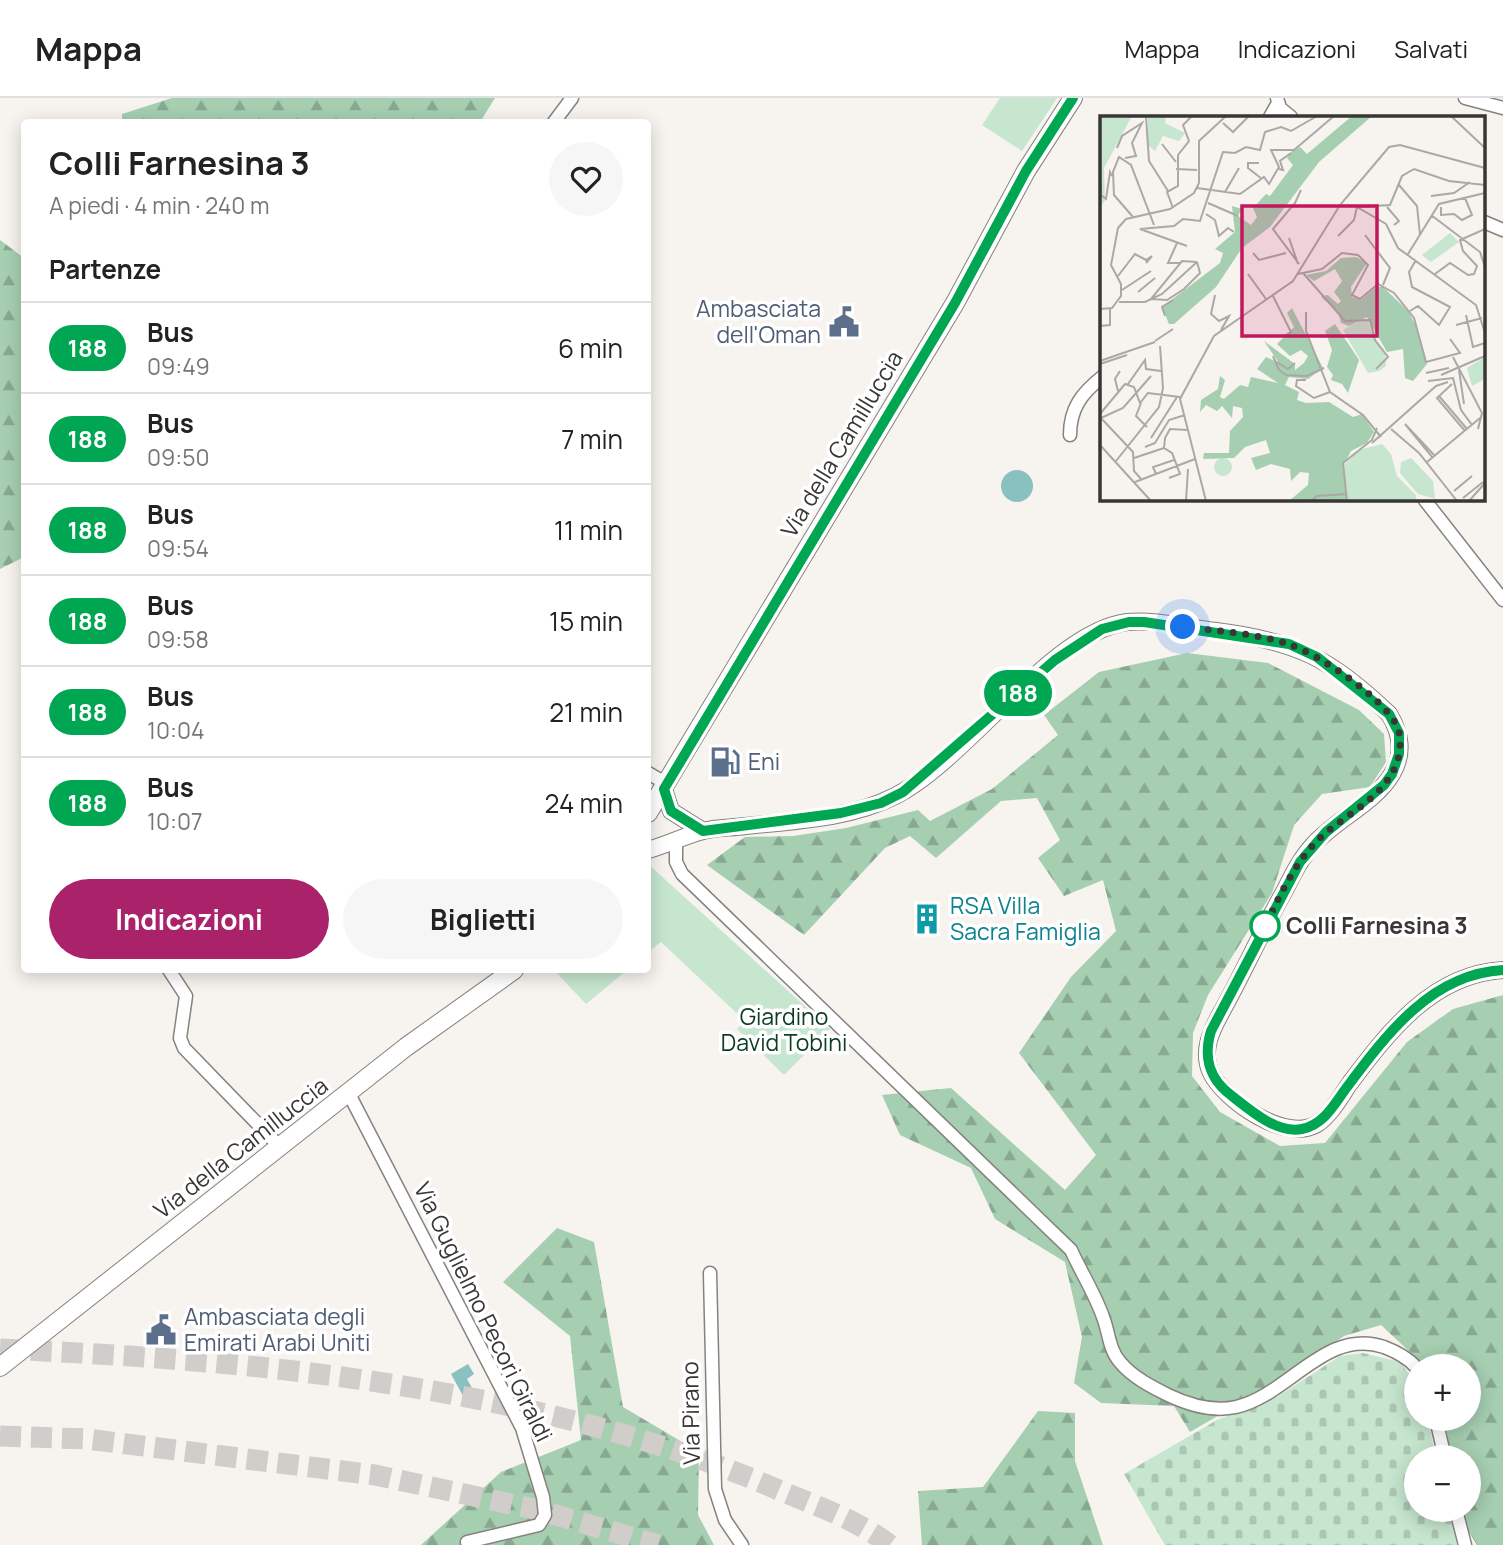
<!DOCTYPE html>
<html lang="it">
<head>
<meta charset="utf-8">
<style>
  :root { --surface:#fff; --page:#f6f6f6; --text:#222; --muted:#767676; --line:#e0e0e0; --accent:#aa236a }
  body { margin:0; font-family:Manrope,sans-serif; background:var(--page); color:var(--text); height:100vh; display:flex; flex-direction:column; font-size:26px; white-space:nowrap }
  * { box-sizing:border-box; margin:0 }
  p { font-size:23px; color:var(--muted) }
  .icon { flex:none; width:38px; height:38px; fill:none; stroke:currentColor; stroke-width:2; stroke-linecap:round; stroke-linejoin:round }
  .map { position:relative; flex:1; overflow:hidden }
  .side { position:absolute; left:21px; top:21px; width:630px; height:854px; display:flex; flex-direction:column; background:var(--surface); border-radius:7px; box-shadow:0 4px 18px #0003 }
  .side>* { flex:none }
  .badge { padding:0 14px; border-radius:23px; font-size:24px; line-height:46px }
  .controls { position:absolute; left:1404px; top:1256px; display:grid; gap:14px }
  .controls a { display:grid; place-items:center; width:77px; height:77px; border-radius:50%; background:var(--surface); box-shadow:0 4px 18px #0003; font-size:35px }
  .you { position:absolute; width:35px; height:35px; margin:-18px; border:5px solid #fff; border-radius:50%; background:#1a73e8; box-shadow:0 0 0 10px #1a73e833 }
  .map>.badge { position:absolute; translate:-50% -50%; box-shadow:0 0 0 4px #fff }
  h2 { padding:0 28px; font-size:26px; line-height:63px }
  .round { display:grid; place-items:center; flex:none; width:74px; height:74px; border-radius:37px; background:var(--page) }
  .summary { display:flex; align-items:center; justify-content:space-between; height:119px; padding:0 28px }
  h1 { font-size:33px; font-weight:700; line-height:52px }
  .button { display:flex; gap:14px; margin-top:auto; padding:14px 28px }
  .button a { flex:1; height:80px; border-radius:42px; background:var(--accent); color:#fff; font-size:28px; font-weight:700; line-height:80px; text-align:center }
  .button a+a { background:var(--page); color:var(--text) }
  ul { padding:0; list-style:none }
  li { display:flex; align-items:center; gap:21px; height:91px; padding:0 28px; border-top:2px solid var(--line) }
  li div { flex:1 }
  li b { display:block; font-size:26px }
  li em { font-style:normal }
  li .badge { min-width:77px; font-weight:700; text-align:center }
  header { display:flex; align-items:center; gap:42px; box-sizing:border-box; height:98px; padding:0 35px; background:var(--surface); border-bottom:2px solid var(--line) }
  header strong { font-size:33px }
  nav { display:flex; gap:38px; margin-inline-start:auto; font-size:24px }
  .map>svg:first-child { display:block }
  .green { fill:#c6e6cf }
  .forest { fill:url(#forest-firs) }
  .cemetery { fill:url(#cemetery-stones) }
  .water { fill:#88c1c0 }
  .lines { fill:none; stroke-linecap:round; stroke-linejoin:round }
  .trunk-tunnel { stroke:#d1cdca; stroke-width:21; stroke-dasharray:21 10; stroke-linecap:butt }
  .minor-casing { stroke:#86827e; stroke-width:15 }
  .tertiary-casing { stroke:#86827e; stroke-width:18 }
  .secondary-casing { stroke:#86827e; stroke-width:20 }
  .minor { stroke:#fff; stroke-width:12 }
  .tertiary { stroke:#fff; stroke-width:16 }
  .secondary { stroke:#fff; stroke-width:18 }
  .line-casing { stroke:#fff; stroke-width:16 }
  .line { stroke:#00a651; stroke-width:10 }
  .walk { stroke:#383735; stroke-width:7; stroke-dasharray:0 12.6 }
  .stop-dot { fill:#fff; stroke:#00a651; stroke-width:3.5 }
  .labels { text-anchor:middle; stroke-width:7; stroke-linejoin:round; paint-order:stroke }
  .service-label { font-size:23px; fill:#4e5e75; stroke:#fff; text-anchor:start }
  .street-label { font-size:23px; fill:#383735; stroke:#fff }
  .culture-label { font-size:23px; fill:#0d838f; stroke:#fff; text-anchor:start }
  .stop-label { font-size:23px; font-weight:bold; fill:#383735; stroke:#fff; text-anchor:start }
  .park-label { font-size:23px; fill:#0d3d21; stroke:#fff }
  .inset-road { fill:none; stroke:#aba8a5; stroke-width:2 }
  .view { fill:#c2185b; fill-opacity:0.15; stroke:#c2185b; stroke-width:3.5 }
  .inset-edge { fill:none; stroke:#383735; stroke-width:3.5 }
</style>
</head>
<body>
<header>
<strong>Mappa</strong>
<nav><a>Mappa</a><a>Indicazioni</a><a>Salvati</a></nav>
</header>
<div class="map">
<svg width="1503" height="1447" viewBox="0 0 1503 1447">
  <defs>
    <pattern id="forest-firs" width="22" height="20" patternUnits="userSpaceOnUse" patternTransform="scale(1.75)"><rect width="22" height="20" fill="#a6ceb1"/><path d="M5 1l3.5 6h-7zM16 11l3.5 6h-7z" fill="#88a891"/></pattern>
    <pattern id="cemetery-stones" width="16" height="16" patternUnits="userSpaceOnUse" patternTransform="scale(1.75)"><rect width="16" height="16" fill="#c6e6cf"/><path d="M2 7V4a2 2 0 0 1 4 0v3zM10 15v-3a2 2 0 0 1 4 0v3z" fill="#abc6b2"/></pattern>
  </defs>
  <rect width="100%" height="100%" fill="#f7f3ef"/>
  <g class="green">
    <polygon points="1000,0 1057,0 1022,53 982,27"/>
    <polygon points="648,766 830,931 784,977 737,931 745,923 661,844 648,854"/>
    <polygon points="554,872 627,872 586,906"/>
  </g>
  <g class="forest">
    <polygon points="172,0 495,0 480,24 122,24 122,16"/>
    <polygon points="0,142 24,160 24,459 0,471"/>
    <polygon points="1187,555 1268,565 1359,612 1384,636 1386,664 1370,689 1322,696 1294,727 1272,795 1208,897 1193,935 1192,978 1220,1014 1280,1048 1325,1045 1407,944 1453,911 1503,897 1503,1447 1477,1447 1461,1421 1460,1412 1468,1412 1468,1360 1451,1360 1445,1321 1468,1321 1468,1269 1426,1269 1381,1227 1344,1238 1280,1282 1190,1334 1174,1308 1101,1305 1074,1285 1082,1239 1065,1164 995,1121 971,1070 900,1037 882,997 951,990 1065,1092 1096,1057 1019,955 1071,879 1116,833 1103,782 1064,798 1038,760 1060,742 1037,700 1001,703 936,760 910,738 885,750 804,837 707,767 745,739 793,738 846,730 918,712 930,723 992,691 1058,637 1044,617 1099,574"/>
    <polygon points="557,1130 594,1144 623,1309 699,1354 698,1417 714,1447 421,1447 501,1374 581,1342 570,1238 503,1184"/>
    <polygon points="1038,1313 1075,1315 1075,1363 1103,1447 922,1447 918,1393 983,1389"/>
  </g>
  <polygon class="cemetery" points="1363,1255 1400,1264 1416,1286 1416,1321 1428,1321 1436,1360 1416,1360 1416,1412 1448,1412 1457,1447 1165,1447 1124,1376 1217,1322 1277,1299 1340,1258"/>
  <g class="water">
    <circle cx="1017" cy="388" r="16"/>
    <polygon points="468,1266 474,1276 467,1281 478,1301 468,1307 451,1276"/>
  </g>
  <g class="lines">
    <g class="trunk-tunnel">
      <path d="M0 1251C257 1262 544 1289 781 1393 817 1408 859 1423 890 1447"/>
      <polyline points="0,1338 87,1341 375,1377 539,1412 658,1447"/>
    </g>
    <g class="minor-casing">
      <g id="minor">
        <polyline points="1277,0 1280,10 1291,19"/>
        <polyline points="1465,0 1503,10"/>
        <polyline points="1270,19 1278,5"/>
        <polyline points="554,24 572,0"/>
        <polyline points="1484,124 1503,132"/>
        <path d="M1070 337C1070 310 1082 295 1102 279"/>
        <polyline points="1424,401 1503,502"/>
        <polyline points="648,675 667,686"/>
        <path d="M676 744V764L682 776 1071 1152C1081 1174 1095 1196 1103 1219 1109 1234 1109 1252 1120 1264 1132 1279 1152 1289 1168 1297 1189 1307 1213 1314 1236 1309 1289 1297 1326 1229 1384 1249 1397 1254 1407 1259 1416 1269"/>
        <polyline points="169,872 186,898 180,940 184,950 280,1049"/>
        <polyline points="349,996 522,1330 543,1399 545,1417 539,1427 467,1444"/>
        <polyline points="710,1175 715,1391 725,1422 742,1447"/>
        <polyline points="1436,1321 1445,1360"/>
        <polyline points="1456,1412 1465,1447"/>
      </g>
    </g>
    <g class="tertiary-casing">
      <g id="tertiary">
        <polyline points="664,691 671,713 703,733"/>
        <path d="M648 752C666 747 684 738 703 733 716 729 731 730 745 728 794 723 850 721 895 698 967 662 1051 534 1127 524 1155 521 1188 530 1216 533 1296 543 1331 560 1389 616 1401 635 1404 656 1392 676 1374 706 1336 721 1313 747 1301 760 1293 776 1285 792 1262 832 1244 874 1221 915 1211 933 1201 954 1211 975 1225 1003 1286 1045 1317 1026 1331 1017 1341 998 1350 985 1389 933 1433 876 1503 872"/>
      </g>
    </g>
    <g class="secondary-casing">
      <g id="secondary">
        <polyline points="648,715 955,205 1026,73 1073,0"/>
        <polyline points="0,1269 406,949 514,872"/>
      </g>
    </g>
    <use href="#minor" class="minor"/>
    <use href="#tertiary" class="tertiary"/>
    <use href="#secondary" class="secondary"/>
  </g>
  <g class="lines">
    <g class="line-casing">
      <path id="line" d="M1073 0 1026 73 955 205 664 691 671 713 703 733 841 715 881 705 903 694 1055 562 1102 531 1129 524H1144L1289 546 1317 559 1389 616 1399 635V656L1392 676 1384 687 1326 734 1300 764 1211 933C1203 960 1209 981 1232 998 1250 1012 1277 1036 1302 1031 1324 1027 1335 1005 1347 989 1387 936 1431 876 1503 872"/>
    </g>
    <use href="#line" class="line"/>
    <path class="walk" d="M1183 529C1217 533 1255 535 1288 546 1318 556 1383 599 1397 628 1403 642 1400 662 1392 675 1376 705 1337 721 1314 746 1291 771 1275 807 1261 838L1265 828"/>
  </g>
  <defs>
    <g id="civic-bare" transform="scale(2.415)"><path d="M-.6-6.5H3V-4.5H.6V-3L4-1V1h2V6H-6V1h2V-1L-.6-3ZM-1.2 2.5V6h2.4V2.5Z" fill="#5c6f8a" stroke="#fff" stroke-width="2.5" paint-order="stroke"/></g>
    <g id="fuel-bare" transform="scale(2.415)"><path d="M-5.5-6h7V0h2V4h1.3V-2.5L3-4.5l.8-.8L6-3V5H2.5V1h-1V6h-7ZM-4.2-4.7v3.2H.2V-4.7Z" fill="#5c6f8a" stroke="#fff" stroke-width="2.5" paint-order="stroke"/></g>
    <g id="building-bare" transform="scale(2.415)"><path d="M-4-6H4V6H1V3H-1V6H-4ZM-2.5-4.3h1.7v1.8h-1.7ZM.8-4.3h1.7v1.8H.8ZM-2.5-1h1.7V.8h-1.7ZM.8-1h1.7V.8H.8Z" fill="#0f9aa8" stroke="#fff" stroke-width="2.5" paint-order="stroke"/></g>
  </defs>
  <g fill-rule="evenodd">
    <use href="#civic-bare" x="844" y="224"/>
    <use href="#fuel-bare" x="725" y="664"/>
    <use href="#building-bare" x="927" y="821"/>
    <use href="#civic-bare" x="161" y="1232"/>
  </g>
  <circle class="stop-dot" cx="1265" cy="828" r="14"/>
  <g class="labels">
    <g class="service-label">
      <text x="821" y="219" text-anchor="end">Ambasciata<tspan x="821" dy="26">dell'Oman</tspan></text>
      <text x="748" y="672">Eni</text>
      <text x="184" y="1227">Ambasciata degli<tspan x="184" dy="26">Emirati Arabi Uniti</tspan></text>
    </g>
    <g class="street-label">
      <text transform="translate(842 346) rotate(-59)" y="8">Via della Camilluccia</text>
      <text transform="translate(241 1050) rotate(-38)" y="8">Via della Camilluccia</text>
      <text transform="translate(483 1214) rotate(64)" y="8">Via Guglielmo Pecori Giraldi</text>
      <text transform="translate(691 1315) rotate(-91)" y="8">Via Pirano</text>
    </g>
    <g class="culture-label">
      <text x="950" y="816">RSA Villa<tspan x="950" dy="26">Sacra Famiglia</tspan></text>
    </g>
    <g class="stop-label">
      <text x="1286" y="836">Colli Farnesina 3</text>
    </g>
    <g class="park-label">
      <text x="784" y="927">Giardino<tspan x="784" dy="26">David Tobini</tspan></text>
    </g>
  </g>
  <g transform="translate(1100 18)">
    <rect width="385" height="385" fill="#f7f3ef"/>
    <path d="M282 328 291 338 297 360 316 379V385H248L243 350 259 334ZM311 342 333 365 335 383 318 378 300 357 301 346ZM114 351a9 9 0 1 1 18 0a9 9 0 1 1-18 0Z" fill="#c6e6cf"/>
    <path d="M252 0H272L219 46 170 111 142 132 116 171 74 208H69L62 191 120 147 123 137 115 133 135 116 132 90 142 93 138 100 151 109 157 101 153 92 166 78 170 80 193 49 187 42 192 35 200 31 207 38ZM256 141 267 147 251 171 252 181 261 184 276 171H283L308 195 315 208 327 248 313 265 305 262 303 233 287 236 267 201 249 210 241 207 238 195 223 183 221 180 228 179 238 188 241 185 234 176 242 165 235 153 214 165 206 159 226 155 241 142ZM192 192 223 252 208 263 189 261 185 269 199 276 197 284 206 287 229 286 253 301 262 298 274 316 267 327 251 335 243 350 248 385H189L208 369 209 357 200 356 191 365 190 353 171 348 156 354 151 342 170 337 166 324 145 331 134 342 103 343 104 337H129L130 315 143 301 142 292 133 290 132 302 122 290 117 295 106 289 100 296 101 284 118 273 120 260 125 264 120 281 124 283 140 269 148 271 151 261 178 267 157 253 166 241 179 247 164 225 195 248V254L204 247 208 240 201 234 190 240 177 228 194 211 187 197ZM235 208 259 244 248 277 242 268 231 264 233 259 227 251 232 234 225 215Z" fill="#a6ceb1"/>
    <path d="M263 203 268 204 274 223 285 237 286 250 279 255 268 257 243 214Z" fill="#c6e6cf"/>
    <path d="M0 0H32L4 52 5 85 0 91ZM48 0H66L65 7 85 17 79 25 63 20 55 35 48 29ZM350 117 359 126 331 146 322 139ZM385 241V263L372 270 367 252Z" fill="#c6e6cf"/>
    <path class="inset-road" d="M46 0 49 45 68 75M351 0 385 32M123 7 133 16 149 0M62 28 76 46M17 32 22 20 42 7 32 27 36 40 25 42M159 47H148V52L162 63M76 53 97 54M179 53 183 54 180 45 191 37M0 58 1 79 6 83 10 56 12 60M299 69 317 90 320 119M97 72 140 78 164 61 169 68 179 51 171 34H194L234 0M125 76 139 52M331 80 354 77 370 66M108 87 138 100M257 91 286 108 298 132 376 189 385 217M257 91 290 89 302 60 314 53 349 65 385 69M287 91 299 105 294 109M341 91V99L354 98 362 104 372 99 365 82M73 92 67 76 78 70V39L89 25 83 9 92 0M106 98 115 104 119 120 128 112 134 116M331 99 380 136 385 151M33 101 14 79 13 56 19 41 31 49 54 109M265 119 290 152 283 169M238 120 254 104 257 91M189 122 198 148M77 127 68 147H80M87 130 40 113 74 110 83 103 100 105 123 36 135 37 146 31 160 34 165 16 181 11 191 15 217 0M153 137 159 144 186 137M308 138 339 88 385 77M199 148 173 113 195 87 201 74M203 157 245 205 270 204 275 224 288 241 276 253M148 158 166 183M198 158 222 153 242 137 258 139 268 149 252 179 260 183 278 168 294 177 314 202 326 246 360 237 350 223M335 158 350 147 368 159 374 158 377 150 363 135 360 124 385 113M18 160 35 138 46 144 52 140 46 147M22 174 51 155M38 176 55 162M115 179 111 198 119 205 129 200 121 214M173 180 191 216 184 220M51 183 67 184 84 173 100 157 97 146M51 183 82 145 97 146M19 186H45L62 178 97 146M0 193 12 192 21 180V168L11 149 18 112 26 103 70 93 94 77 99 67V25L126 0M310 195 318 190 339 209 350 191 312 171 309 156 316 144M206 196V215L230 276 263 299 281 321M366 199 373 231 385 227M65 200 62 191 73 184M356 209 382 202M0 210 10 209V193M55 225 73 213M173 240 179 254 186 259 207 260 224 252M353 241 382 297 378 313M0 245 55 226M175 245 188 253 195 247M0 248 27 239M359 254 364 288M326 257 349 252M341 259 385 240M206 264H197L196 270 214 282 230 276M328 265 353 262 361 294 372 309M28 268 45 244 46 253 61 255M352 268 337 282 365 315M18 275 15 263 20 255M339 280 367 313M41 287 36 300 47 311M0 298 25 268 34 271 40 287 48 277 80 281M0 301 33 336 34 355 42 364M1 302 23 292 51 260M291 313 319 337 357 385M51 322 77 281M272 327 336 270 348 266M0 329 51 385M45 331 55 327 69 304 85 299M34 342 64 332M333 342 305 308 335 340M16 345 59 291 63 272 60 230M327 346 380 302M56 358 53 351 74 344M69 362 80 358 72 337 64 332 65 322 70 313 87 314M35 366 95 343M354 375 372 360M363 382 383 366M86 385 88 353M106 385 80 283 114 220 193 165 240 89 289 31 300 29 385 52M211 385 217 380 246 378M247 385 243 347 272 324 277 312M369 385 385 367"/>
    <path class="view" d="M142 90H277V220H142Z"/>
    <rect width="385" height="385" class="inset-edge"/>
  </g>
</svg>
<div class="controls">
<a>+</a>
<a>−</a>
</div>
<div class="you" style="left:1183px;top:529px"></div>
<b class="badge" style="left:1018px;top:595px;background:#00a651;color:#fff">188</b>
<section class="side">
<div class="summary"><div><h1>Colli Farnesina 3</h1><p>A piedi · 4 min · 240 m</p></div><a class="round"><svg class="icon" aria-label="heart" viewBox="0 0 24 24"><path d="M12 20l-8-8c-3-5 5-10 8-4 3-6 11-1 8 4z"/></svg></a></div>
<h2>Partenze</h2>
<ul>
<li><span class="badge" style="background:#00a651;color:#fff">188</span><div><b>Bus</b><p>09:49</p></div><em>6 min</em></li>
<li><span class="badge" style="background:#00a651;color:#fff">188</span><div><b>Bus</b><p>09:50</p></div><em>7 min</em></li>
<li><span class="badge" style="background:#00a651;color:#fff">188</span><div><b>Bus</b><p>09:54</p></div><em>11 min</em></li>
<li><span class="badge" style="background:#00a651;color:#fff">188</span><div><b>Bus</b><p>09:58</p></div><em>15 min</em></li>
<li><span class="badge" style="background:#00a651;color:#fff">188</span><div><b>Bus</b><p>10:04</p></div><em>21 min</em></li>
<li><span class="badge" style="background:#00a651;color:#fff">188</span><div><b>Bus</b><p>10:07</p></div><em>24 min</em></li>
</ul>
<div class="button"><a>Indicazioni</a><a>Biglietti</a></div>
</section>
</div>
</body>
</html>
